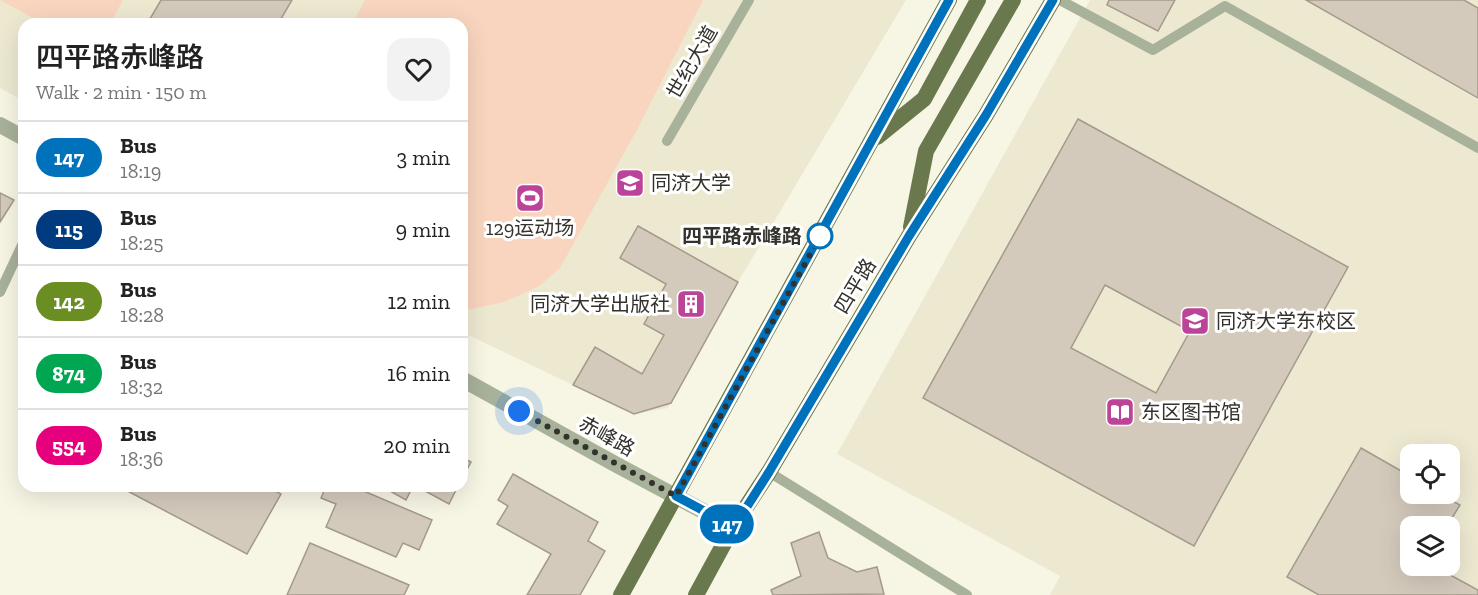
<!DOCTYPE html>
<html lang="en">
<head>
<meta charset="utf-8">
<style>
  :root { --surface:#fff; --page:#f2f2f2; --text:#222; --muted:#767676; --line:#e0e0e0 }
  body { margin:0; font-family:"Zilla Slab","Noto Sans SC",serif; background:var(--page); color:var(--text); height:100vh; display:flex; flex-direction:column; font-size:22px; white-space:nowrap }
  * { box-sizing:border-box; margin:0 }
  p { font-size:20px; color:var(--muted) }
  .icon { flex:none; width:33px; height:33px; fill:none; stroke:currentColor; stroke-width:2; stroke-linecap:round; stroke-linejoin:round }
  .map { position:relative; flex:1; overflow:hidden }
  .details { position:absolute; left:18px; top:18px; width:450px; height:474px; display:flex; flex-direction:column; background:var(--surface); border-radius:18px; box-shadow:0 6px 24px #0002 }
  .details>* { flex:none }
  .badge { padding:0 12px; border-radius:20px; font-size:21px; line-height:39px }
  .controls { position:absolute; left:1400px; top:444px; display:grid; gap:12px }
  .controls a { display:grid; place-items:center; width:60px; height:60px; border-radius:12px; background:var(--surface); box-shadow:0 6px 24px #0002; font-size:30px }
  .you { position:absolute; width:30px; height:30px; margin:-15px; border:4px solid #fff; border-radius:50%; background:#1a73e8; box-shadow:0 0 0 9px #1a73e833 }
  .map>.badge { position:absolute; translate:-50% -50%; box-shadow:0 0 0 3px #fff }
  .round { display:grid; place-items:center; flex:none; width:63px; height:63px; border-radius:18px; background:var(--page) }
  .overview { display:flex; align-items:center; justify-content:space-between; height:102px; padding:0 18px }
  h1 { font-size:28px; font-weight:600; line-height:45px }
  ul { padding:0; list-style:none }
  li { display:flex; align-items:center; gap:18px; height:72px; padding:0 18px; border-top:2px solid var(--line) }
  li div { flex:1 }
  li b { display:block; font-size:22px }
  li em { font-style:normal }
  li .badge { min-width:66px; font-weight:700; text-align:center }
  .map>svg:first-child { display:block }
  .built { fill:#ede9d1; fill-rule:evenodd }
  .green { fill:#f9d5bf }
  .building { fill:#d4cabc; stroke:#a39a8c; stroke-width:1.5; fill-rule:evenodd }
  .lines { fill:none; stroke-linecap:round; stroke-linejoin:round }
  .service { stroke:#a8b199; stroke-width:10 }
  .tertiary { stroke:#a8b199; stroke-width:16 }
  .primary { stroke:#6a794d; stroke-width:16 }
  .line-casing { stroke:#fff; stroke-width:14 }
  .line { stroke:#0072bc; stroke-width:9 }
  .walk { stroke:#33322c; stroke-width:6; stroke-dasharray:0 10.8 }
  .stop-dot { fill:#fff; stroke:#0072bc; stroke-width:3 }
  .labels { text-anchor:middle; stroke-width:6; stroke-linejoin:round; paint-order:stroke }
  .street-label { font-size:20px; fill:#33322c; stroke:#fff }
  .poi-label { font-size:20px; fill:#33322c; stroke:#fff; text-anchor:start }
  .stop-label { font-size:20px; font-weight:bold; fill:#33322c; stroke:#fff; text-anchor:end }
</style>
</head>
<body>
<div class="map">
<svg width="1478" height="595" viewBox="0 0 1478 595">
  <rect width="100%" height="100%" fill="#f7f5e4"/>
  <g class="built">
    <polygon points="0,0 906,0 738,282 668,408 634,414 462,332 462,24 24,24 24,101 0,88"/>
    <path d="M1090 0H1478V595H1050L1060 576 837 454ZM1410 454H1449V494H1410ZM1410 526H1449V566H1410Z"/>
  </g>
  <g class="green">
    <polygon points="0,0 123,0 110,24 44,24"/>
    <polygon points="365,0 703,0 638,128 560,268 538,287 504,302 472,309 462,308 462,24 352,24"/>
  </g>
  <g class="building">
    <polygon points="161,0 292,0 278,24 147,24"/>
    <polygon points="1109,0 1175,0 1158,31 1107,5"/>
    <polygon points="1306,0 1464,0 1478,8 1478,98"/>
    <path d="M1078 119 1348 267 1194 546 923 398ZM1105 285 1190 331 1156 393 1071 348Z"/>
    <polygon points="0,193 14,200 0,222"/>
    <polygon points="638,226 738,282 671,403 634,414 573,385 595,347 642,374 664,335 644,324 666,284 620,258"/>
    <polygon points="1361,448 1410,476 1410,494 1440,494 1460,505 1447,526 1410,526 1410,566 1434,566 1478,590 1478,595 1319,595 1287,577"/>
    <polygon points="462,457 471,462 462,479"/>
    <polygon points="513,474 598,522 588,541 605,551 580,595 527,595 551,554 497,524 508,506 498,500"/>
    <polygon points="118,486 266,486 281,494 247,554"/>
    <polygon points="326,486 352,486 432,520 419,550 403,543 396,557 326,527 336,504 321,498"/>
    <polygon points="381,486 413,486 406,500"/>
    <polygon points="416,486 458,486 449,504"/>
    <polygon points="819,532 828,558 857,572 877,567 884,594 773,595 771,590 801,576 791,543"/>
    <polygon points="310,543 409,585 404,595 287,595"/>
  </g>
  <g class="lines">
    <g class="service">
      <polyline points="1060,0 1153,50 1225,6 1478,148"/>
      <polyline points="667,141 749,0"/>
      <polyline points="0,292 24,241"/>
      <polyline points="769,472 967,595"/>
    </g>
    <g class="tertiary">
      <polyline points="0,125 24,138"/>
      <polyline points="462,379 615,464 733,527"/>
    </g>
    <g class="primary">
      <polyline points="877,137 924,99 978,0"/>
      <polyline points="911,227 926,151 1013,0"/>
      <polyline points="621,595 949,0"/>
      <polyline points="696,595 733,527 769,472 909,236 986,115 1053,0"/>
    </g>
  </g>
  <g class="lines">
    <g class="line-casing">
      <polyline id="line" points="949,0 676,496 734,527 769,472 909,236 986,115 1053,0"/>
    </g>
    <use href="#line" class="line"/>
    <polyline class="walk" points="519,411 676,496 822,233 820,236"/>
  </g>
  <defs>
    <g id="university-square" transform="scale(1.5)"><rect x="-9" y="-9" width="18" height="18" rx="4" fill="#bc4498" stroke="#fff"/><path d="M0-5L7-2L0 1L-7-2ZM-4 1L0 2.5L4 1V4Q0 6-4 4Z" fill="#fff"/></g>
    <g id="stadium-square" transform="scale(1.5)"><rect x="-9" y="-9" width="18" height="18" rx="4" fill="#bc4498" stroke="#fff"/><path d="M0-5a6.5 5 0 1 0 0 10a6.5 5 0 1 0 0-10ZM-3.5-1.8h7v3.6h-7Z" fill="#fff"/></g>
    <g id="building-square" transform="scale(1.5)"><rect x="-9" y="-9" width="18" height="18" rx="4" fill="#bc4498" stroke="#fff"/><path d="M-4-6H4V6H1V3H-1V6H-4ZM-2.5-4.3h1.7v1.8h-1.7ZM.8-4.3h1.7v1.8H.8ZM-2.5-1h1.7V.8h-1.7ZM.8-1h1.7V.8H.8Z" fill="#fff"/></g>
    <g id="school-square" transform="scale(1.5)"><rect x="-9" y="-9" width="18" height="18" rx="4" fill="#bc4498" stroke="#fff"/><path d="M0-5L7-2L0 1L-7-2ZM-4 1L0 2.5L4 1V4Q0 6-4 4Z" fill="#fff"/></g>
    <g id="library-square" transform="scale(1.5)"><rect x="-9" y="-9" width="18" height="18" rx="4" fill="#bc4498" stroke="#fff"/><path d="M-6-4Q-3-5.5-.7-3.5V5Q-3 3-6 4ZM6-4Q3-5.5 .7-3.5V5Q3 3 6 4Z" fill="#fff"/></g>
  </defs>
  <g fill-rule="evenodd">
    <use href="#university-square" x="630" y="183"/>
    <use href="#stadium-square" x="530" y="198"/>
    <use href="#building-square" x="691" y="304"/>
    <use href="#school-square" x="1195" y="321"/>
    <use href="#library-square" x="1120" y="412"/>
  </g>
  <circle class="stop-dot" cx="820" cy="236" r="12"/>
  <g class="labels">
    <g class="street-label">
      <text transform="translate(692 62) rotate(-60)" y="7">世纪大道</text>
      <text transform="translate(855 286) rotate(-59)" y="7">四平路</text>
      <text transform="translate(607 436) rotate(29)" y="7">赤峰路</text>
    </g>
    <g class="poi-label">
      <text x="651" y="190">同济大学</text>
      <text x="530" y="235" text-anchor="middle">129运动场</text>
      <text x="670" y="311" text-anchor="end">同济大学出版社</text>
      <text x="1216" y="328">同济大学东校区</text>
      <text x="1141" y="419">东区图书馆</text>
    </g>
    <g class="stop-label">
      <text x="802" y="243">四平路赤峰路</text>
    </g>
  </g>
</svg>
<div class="controls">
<a><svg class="icon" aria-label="locate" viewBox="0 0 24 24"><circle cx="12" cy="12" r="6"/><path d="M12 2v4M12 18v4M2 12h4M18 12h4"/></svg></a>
<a><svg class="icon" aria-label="layers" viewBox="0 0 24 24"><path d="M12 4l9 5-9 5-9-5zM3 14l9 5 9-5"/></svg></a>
</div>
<div class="you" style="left:519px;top:411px"></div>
<b class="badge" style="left:727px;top:524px;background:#0072bc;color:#fff">147</b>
<section class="details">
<div class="overview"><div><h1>四平路赤峰路</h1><p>Walk · 2 min · 150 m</p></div><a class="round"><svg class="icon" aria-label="heart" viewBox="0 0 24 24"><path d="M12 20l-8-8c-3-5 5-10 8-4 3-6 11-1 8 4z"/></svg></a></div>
<ul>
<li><span class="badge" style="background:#0072bc;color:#fff">147</span><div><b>Bus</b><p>18:19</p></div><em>3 min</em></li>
<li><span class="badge" style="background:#003b80;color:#fff">115</span><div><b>Bus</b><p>18:25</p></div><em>9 min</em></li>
<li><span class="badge" style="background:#6b8e23;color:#fff">142</span><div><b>Bus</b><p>18:28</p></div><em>12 min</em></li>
<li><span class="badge" style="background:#00a651;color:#fff">874</span><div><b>Bus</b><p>18:32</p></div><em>16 min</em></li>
<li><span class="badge" style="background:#e6007e;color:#fff">554</span><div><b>Bus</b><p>18:36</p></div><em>20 min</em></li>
</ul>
</section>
</div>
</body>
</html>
